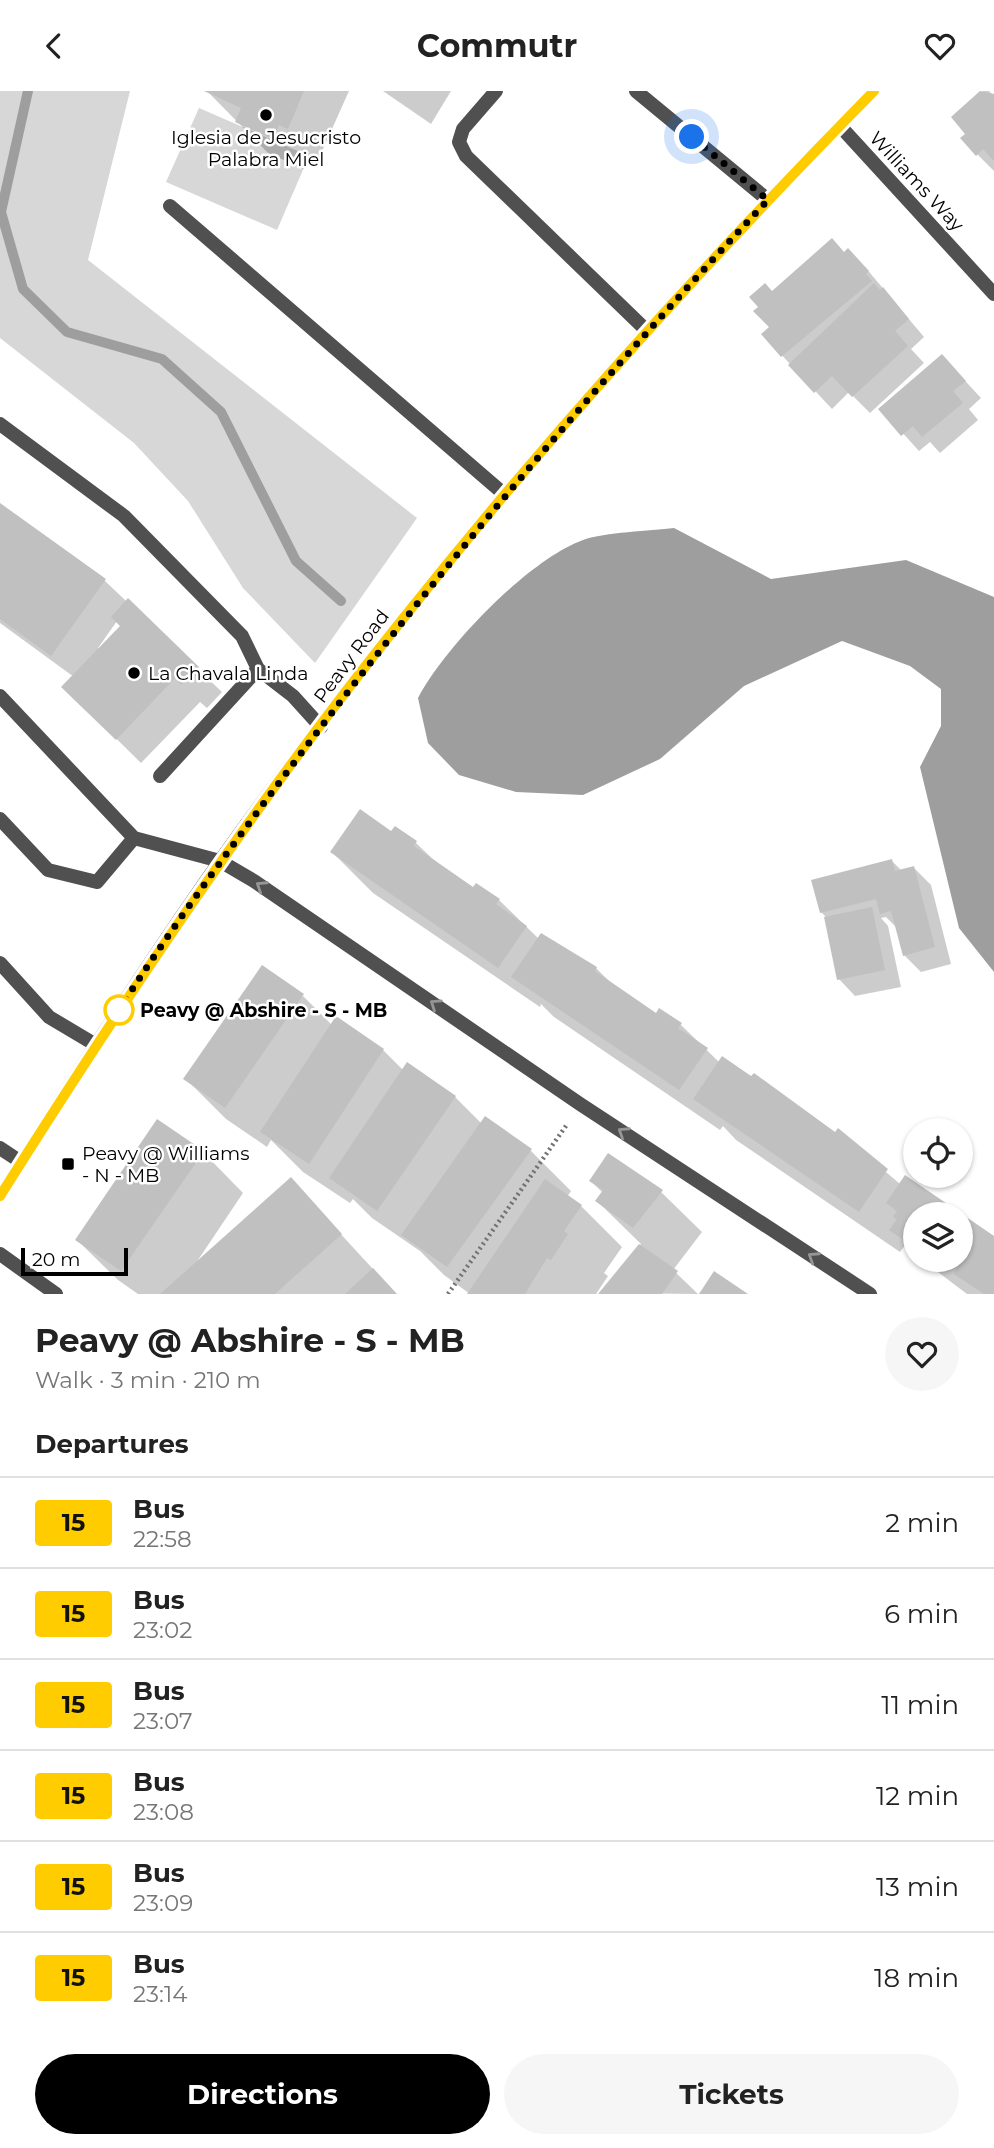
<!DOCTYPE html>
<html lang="en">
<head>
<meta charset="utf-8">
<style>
  :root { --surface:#fff; --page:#f6f6f6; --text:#222; --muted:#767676; --line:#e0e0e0; --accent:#000 }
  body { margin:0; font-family:Montserrat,sans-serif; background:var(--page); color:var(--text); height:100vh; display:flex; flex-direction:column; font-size:26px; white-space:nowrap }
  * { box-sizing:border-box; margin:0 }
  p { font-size:23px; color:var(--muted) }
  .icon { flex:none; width:38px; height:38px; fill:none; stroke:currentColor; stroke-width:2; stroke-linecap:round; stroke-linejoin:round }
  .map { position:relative; height:1203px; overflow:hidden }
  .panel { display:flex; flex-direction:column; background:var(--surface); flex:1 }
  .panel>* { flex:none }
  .badge { padding:0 14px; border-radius:5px; font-size:24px; line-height:46px }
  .controls { position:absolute; left:903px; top:1027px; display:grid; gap:14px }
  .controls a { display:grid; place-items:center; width:70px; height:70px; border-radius:50%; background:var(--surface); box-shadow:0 2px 5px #0004; font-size:35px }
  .scale { position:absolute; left:21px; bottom:18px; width:107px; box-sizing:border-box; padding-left:7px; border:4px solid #000; border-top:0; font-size:19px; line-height:24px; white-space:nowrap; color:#000; -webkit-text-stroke:5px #fff; paint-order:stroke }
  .you { position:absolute; width:35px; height:35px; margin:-18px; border:5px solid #fff; border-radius:50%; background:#1a73e8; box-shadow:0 0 0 10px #1a73e833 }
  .map>.badge { position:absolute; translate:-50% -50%; box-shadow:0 0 0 4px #fff }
  h2 { padding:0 35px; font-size:26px; line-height:63px }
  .round { display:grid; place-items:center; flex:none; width:74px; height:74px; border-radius:37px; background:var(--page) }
  .overview { display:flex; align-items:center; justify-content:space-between; height:119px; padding:0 35px }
  h1 { font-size:33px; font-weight:700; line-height:52px }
  .button { display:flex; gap:14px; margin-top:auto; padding:14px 35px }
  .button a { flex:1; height:80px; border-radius:42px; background:var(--accent); color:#fff; font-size:28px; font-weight:700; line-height:80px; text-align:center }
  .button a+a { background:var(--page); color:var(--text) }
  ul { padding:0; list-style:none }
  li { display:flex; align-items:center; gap:21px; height:91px; padding:0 35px; border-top:2px solid var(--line) }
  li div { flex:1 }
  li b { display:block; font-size:26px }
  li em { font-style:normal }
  li .badge { min-width:77px; font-weight:700; text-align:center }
  header { display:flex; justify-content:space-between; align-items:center; height:91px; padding:0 35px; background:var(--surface); font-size:32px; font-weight:700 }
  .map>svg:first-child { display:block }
  .green { fill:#d7d7d7 }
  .water { fill:#9e9e9e }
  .shadow { fill:#0003; fill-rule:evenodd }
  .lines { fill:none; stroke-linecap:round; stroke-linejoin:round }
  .stream { stroke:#9e9e9e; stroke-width:10 }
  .building { fill:#c0c0c0 }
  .path { stroke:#727272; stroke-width:4.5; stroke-dasharray:2 3.5; stroke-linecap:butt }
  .service { stroke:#505050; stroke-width:14 }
  .minor { stroke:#505050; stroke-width:14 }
  .tertiary { stroke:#505050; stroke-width:14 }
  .oneway { stroke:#969696 }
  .line-casing { stroke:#fff; stroke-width:16 }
  .line { stroke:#fc0; stroke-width:10 }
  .walk { stroke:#000; stroke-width:7; stroke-dasharray:0 12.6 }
  .poi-dot { fill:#000; stroke:#fff; stroke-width:2.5 }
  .stop-dot { fill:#fff; stroke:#fc0; stroke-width:3.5 }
  .labels { text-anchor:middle; stroke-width:5; stroke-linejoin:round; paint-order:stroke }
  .poi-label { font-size:19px; fill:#000; stroke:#fff; text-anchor:start }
  .street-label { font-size:19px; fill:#000; stroke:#fff }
  .stop-label { font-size:19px; font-weight:bold; fill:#000; stroke:#fff; text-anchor:start }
</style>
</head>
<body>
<header><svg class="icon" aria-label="back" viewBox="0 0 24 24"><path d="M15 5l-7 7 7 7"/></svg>Commutr<svg class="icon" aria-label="heart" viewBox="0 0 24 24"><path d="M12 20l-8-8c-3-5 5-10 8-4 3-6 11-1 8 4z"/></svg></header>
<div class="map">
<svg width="994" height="1203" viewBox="0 0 994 1203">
  <rect width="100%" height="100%" fill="#fff"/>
  <g class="green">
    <polygon points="0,0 130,0 88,169 417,427 315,572 243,497 188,410 134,352 0,247"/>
    <polygon points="199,17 309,65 277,139 166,91"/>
  </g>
  <path class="water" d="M674 437 771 488 906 469 994 506V881L959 837 920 676 941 635V598L910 575 842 550 744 595 660 668 583 704 516 701 459 684 428 652 418 607C445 556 528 469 583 449 605 441 650 440 674 437Z"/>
  <g class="shadow">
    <polygon points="207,0 349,0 319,67 310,63 304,78 268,62"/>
    <polygon points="383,0 451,0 431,33"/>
    <polygon points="983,0 989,0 994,5 994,80 977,63 968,43 954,27"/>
    <polygon points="845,162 865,176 924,246 911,258 924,272 870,322 849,301 832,318 763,244 771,237 772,202"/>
    <polygon points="942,265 981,307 969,318 978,329 940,362 930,351 919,360 881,318"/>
    <path d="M0 414 105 490 222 601 207 617 200 611 141 672 64 596 74 586 0 532ZM117 530 122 535 100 559 98 557Z"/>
    <polygon points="392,742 416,752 438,773 474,798 499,809 539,848 541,845 596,877 613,894 657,924 680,933 720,972 835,1044 838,1040 900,1093 915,1124 915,1163 906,1153 900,1161 736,1049 723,1035 720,1039 554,926 541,913 540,916 373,802 332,761"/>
    <polygon points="892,770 902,780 914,777 931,794 951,873 921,881 904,864 898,838 886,826 881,827 888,835 901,896 855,905 839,888 827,827 821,821"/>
    <polygon points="303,905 332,934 383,959 404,980 455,1006 482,1033 530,1059 571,1100 567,1106 581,1115 622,1156 604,1182 608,1185 596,1203 470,1203 444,1184 420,1160 372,1127 353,1108 350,1112 303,1081 271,1049 267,1056 226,1028 186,988"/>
    <polygon points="203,1061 243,1102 196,1172 290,1088 396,1203 138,1203 118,1189 77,1149"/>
    <polygon points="591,1090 661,1101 702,1141 673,1179 698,1203 601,1202 641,1153 597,1110 603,1102"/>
    <polygon points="961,1125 994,1148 994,1203 967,1203 922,1169 961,1169"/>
  </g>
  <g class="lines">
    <polyline class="stream" points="28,0 1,121 23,198 67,241 162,268 221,321 296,470 341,510"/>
  </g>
  <g class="building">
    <polygon points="204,0 304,0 288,38 279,34 273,48 235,31 241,17"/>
    <polygon points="980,0 994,3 994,70 983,58 976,65 960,47 965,43 951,26"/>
    <polygon points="832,147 844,161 848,157 869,180 866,183 872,190 781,266 761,243 769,236 753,220 758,216 749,206 765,192 772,200"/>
    <polygon points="874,192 880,199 883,196 909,228 895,240 908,255 852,306 832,285 814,302 788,274"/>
    <polygon points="942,263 966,290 953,300 963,312 922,346 913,335 901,345 878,318"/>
    <polygon points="0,412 106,488 51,565 0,528"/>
    <polygon points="128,507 199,576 181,594 175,587 116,649 61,596 120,535 111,526"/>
    <polygon points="360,718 391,740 395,735 417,750 414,755 473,796 476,792 500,808 496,813 527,835 498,877 330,761"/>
    <polygon points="892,768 895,780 914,775 935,856 903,865 891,820 880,823 876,808 820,822 811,789"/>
    <polygon points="872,816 885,879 837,889 824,826"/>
    <polygon points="541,842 597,876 595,880 656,922 659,917 682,932 678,937 708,957 679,999 511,886"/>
    <polygon points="262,874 304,903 225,1017 183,988"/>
    <polygon points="336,925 384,958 309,1073 260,1041"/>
    <polygon points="722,965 751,985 754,982 835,1041 838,1037 888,1078 859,1121 693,1008"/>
    <polygon points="407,971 456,1005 377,1120 329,1087"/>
    <polygon points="485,1025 532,1058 447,1176 401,1144"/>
    <polygon points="157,1028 204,1060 121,1180 75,1149"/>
    <polygon points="608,1062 663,1099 633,1137 595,1110 603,1099 589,1090"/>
    <polygon points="905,1084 994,1145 994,1203 984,1203 954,1183 962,1164 961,1124 915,1124 915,1157 889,1139 897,1128 893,1126 897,1120 886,1112"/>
    <polygon points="291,1086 342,1143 275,1203 160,1203"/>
    <polygon points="545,1088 582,1114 564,1140 568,1143 551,1169 547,1167 525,1203 467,1203"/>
    <polygon points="639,1153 678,1180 662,1203 598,1203"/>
    <polygon points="373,1177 397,1203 345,1203"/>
    <polygon points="714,1180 748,1203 699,1203"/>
  </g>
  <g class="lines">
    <polyline class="path" points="448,1203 568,1032"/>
    <g class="service">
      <polyline points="496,0 463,38 459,51 466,65 646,239"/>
      <polyline points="636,0 768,109"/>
      <polyline points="170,115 504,403"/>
      <polyline points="0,333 124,425 242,545 258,578 293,605 321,636"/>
      <polyline points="0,605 134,747 220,770 254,790 580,1013 870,1203"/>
      <polyline points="160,685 258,578"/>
      <polyline points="0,728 48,779 97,791 134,747"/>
      <polyline points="0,872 49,926 96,954"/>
      <polyline points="0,1057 21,1071"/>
      <polyline points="0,1163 56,1203"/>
    </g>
    <polyline class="minor" points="840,35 994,203"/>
    <path class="tertiary" d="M0 1105C70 993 142 881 218 773 414 497 636 240 874 0"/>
  </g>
  <defs><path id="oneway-chevron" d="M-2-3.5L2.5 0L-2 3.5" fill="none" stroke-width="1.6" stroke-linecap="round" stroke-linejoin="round" transform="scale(1.75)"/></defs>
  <g class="oneway">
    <use href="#oneway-chevron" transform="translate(261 795) rotate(-147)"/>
    <use href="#oneway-chevron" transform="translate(435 913) rotate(-146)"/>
    <use href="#oneway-chevron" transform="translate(623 1041) rotate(-147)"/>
    <use href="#oneway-chevron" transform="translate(813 1166) rotate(-147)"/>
  </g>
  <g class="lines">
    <g class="line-casing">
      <path id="line" d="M0 1105C125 907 255 712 402 529 549 344 708 169 874 0"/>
    </g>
    <use href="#line" class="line"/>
    <path class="walk" d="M119 919C171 837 229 759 287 681 438 479 596 293 768 109L692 46"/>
  </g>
  <g class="poi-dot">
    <circle cx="266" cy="24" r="7"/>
    <circle cx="134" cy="582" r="7"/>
    <rect x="61" y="1066" width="14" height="14" rx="3.5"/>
  </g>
  <circle class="stop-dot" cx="119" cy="919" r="14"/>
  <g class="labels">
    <g class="poi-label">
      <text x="266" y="53" text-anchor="middle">Iglesia de Jesucristo<tspan x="266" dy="22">Palabra Miel</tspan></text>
      <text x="148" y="589">La Chavala Linda</text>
      <text x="82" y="1069">Peavy @ Williams<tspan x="82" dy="22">- N - MB</tspan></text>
    </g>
    <g class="street-label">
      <text transform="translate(917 90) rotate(47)" y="7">Williams Way</text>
      <text transform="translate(351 565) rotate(-53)" y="7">Peavy Road</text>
    </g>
    <g class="stop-label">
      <text x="140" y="926">Peavy @ Abshire - S - MB</text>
    </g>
  </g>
</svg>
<div class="controls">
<a><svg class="icon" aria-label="locate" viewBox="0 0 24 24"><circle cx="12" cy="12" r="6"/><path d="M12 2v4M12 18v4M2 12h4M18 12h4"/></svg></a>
<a><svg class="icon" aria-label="layers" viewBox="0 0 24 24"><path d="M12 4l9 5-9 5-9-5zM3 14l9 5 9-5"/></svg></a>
</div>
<div class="scale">20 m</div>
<div class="you" style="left:692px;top:46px"></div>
</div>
<section class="panel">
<div class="overview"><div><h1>Peavy @ Abshire - S - MB</h1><p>Walk · 3 min · 210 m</p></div><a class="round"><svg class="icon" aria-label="heart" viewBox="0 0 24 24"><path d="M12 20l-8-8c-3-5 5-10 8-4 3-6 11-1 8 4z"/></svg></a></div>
<h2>Departures</h2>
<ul>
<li><span class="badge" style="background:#fc0;color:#111">15</span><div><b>Bus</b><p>22:58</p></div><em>2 min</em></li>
<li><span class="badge" style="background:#fc0;color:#111">15</span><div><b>Bus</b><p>23:02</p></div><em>6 min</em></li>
<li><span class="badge" style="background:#fc0;color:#111">15</span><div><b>Bus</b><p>23:07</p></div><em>11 min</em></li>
<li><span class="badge" style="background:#fc0;color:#111">15</span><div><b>Bus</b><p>23:08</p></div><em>12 min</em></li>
<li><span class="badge" style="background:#fc0;color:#111">15</span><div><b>Bus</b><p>23:09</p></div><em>13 min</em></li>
<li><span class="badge" style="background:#fc0;color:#111">15</span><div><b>Bus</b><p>23:14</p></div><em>18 min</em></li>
</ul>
<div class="button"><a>Directions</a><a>Tickets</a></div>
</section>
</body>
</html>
